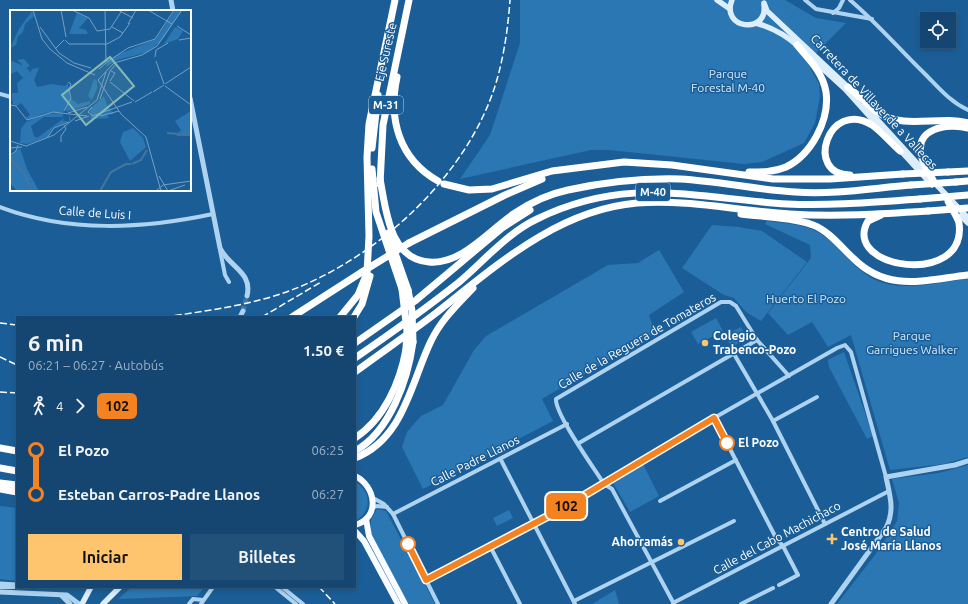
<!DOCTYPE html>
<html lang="es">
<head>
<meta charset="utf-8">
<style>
  :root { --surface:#144671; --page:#215079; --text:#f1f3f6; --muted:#9db1c3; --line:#335e84; --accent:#ffc56e }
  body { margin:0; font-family:Ubuntu,sans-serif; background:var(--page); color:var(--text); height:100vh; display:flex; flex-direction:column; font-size:15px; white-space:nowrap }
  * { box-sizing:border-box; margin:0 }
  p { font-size:13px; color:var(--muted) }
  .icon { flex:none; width:22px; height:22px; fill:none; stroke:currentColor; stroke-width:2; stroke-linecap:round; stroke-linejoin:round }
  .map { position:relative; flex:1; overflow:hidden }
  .details { position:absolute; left:16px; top:316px; width:340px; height:272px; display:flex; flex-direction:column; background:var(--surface); border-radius:0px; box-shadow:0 2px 6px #0003,0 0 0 1px var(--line) }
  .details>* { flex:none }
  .badge { padding:0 8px; border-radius:6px; font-size:14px; line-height:26px }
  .controls { position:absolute; left:920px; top:12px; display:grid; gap:8px }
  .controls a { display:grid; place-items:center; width:36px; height:36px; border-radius:0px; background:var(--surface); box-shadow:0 2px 6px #0003,0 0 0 1px var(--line); font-size:20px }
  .map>.badge { position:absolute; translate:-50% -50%; box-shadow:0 0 0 2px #fff }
  .legs { display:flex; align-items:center; gap:6px; height:44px; padding:0 12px; font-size:13px }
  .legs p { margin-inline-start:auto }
  .overview { display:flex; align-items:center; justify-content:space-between; height:68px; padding:0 12px }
  h1 { font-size:22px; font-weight:700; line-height:30px }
  .primary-button { display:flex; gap:8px; margin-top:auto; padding:8px 12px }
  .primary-button a { flex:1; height:46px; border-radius:0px; background:var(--accent); color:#111; font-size:16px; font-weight:700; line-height:46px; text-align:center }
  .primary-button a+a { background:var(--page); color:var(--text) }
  ul { padding:0 12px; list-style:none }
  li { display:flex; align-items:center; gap:14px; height:44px; font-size:15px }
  li i { display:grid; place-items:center; width:6px; height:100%; margin:0 5px; background:currentColor }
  li i::after { content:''; width:10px; height:10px; margin:-5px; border:3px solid; border-radius:50%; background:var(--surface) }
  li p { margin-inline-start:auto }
  li:first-child i { background:linear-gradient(#0000 50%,currentColor 0) }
  li:last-child i { background:linear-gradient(currentColor 50%,#0000 0) }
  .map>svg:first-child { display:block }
  .green { fill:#2a77b3 }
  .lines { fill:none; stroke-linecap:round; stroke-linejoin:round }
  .tertiary-tunnel { stroke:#3d76a7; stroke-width:5; stroke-dasharray:5 2.5; stroke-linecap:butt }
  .minor { stroke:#aed3f0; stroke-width:4 }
  .tertiary { stroke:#aed3f0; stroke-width:5 }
  .secondary { stroke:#dcedfb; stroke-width:5.5 }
  .primary { stroke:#f8fbff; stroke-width:6 }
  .motorway { stroke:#fff; stroke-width:7 }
  .rail { stroke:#fff; stroke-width:1.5; stroke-dasharray:7 3; stroke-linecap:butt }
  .motorway-bridge { stroke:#fff; stroke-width:7 }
  .line-1-casing { stroke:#fff; stroke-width:9 }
  .line-1 { stroke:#f58220; stroke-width:6 }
  .poi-dot { fill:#ffc56e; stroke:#1b5e97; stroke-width:1.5 }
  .stop-1-dot { fill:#fff; stroke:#f58220; stroke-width:2 }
  .labels { text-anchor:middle; stroke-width:3; stroke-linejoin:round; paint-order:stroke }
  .shield { fill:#1b5e97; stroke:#bbcfe0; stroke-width:1 }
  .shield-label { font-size:11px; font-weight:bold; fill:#fff }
  .street-label { font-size:12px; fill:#fff; stroke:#1b5e97 }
  .park-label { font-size:12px; fill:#d5ebfb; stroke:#1b5e97 }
  .poi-label { font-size:12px; font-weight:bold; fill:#fff; stroke:#1b5e97; text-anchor:start }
  .stop-label { font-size:12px; font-weight:bold; fill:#fff; stroke:#1b5e97; text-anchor:start }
  .inset-river { fill:none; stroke:#45749c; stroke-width:2 }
  .inset-road { fill:none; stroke:#769ec1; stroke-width:1 }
  .view { fill:#87bab6; fill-opacity:0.15; stroke:#87bab6; stroke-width:2 }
  .inset-edge { fill:none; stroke:#fff; stroke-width:2 }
</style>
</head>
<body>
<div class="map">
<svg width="968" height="604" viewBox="0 0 968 604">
  <rect width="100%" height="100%" fill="#1b5e97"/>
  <g class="green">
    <polygon points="520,0 785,0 816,18 846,23 807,62 819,84 820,96 815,123 804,143 762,162 744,164 609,150 591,150 460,179 490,135 520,43"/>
    <path d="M767 221C783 223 803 224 818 232 844 248 858 280 892 285 917 289 943 281 968 279V457L944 464 890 470 851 335 828 347 812 322 788 335 768 313 811 258 810 245 765 224Z"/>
    <polygon points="712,225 739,227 762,231 807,262 761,321 746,312 734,298 724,295 682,268"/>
    <polygon points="659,250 684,292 649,315 655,333 542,399 553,421 423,489 402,447 407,432 421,416 443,405 474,350 486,336 608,265 638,263"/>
    <polygon points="716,318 723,331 698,344 691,332"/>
    <polygon points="741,327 747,339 731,347 725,335"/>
    <polygon points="844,352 873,436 867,439 829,367 828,360"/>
    <polygon points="643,464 659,496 630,512 612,481"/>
    <polygon points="968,465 968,604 837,604 875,555 897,521 899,503 892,479 939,473"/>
    <path d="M355 482C372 491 372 512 355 521Z"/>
    <polygon points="0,506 17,508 17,581 0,579"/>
    <polygon points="377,509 386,511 435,604 408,604 370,532 371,520"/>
    <polygon points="509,510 513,518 497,526 493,518"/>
    <polygon points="132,587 205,587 197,596 118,599"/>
    <polygon points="615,590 619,604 592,604"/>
  </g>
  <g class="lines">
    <polyline class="tertiary-tunnel" points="243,311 247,296"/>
    <g class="minor">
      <polyline points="805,0 816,9 872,19"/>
      <path d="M850 0C877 23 899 49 924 73 938 87 950 102 968 110"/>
      <polyline points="833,13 839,8 843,0"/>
      <polyline points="0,94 11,97"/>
      <path d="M0 207C69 233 142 229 213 214"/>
      <polyline points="220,250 225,275 229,282"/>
      <polyline points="734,354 773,421 825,524"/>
      <polyline points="714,418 776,538 783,546 798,575 779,585"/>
      <polyline points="773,421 817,397"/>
      <polyline points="579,443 757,340"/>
      <polyline points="501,460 575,604"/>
      <polyline points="373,498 384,504 393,514 438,604"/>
      <polyline points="660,501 736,460"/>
      <polyline points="372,508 377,506 387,507"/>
      <polyline points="393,514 567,424"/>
      <polyline points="490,546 520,604"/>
      <polyline points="426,580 556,512 714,418 837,348 845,345 851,352 886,477"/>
      <polyline points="0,587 15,587"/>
      <polyline points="275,587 296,604"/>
      <polyline points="282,587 303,604"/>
      <polyline points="574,601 734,521"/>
      <polyline points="673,603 889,491"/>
      <polyline points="189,604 193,599 203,600"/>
      <polyline points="201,604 213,587"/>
      <path d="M674 604 612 489 604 484C594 468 555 414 556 399L721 302H730L736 306 757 340 789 376"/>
      <polyline points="741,604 773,588"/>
    </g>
    <g class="tertiary">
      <polyline points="171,0 173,11"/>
      <path d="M190 98 220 248C229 267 253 272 247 296"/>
      <polyline points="240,317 243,311"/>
      <polyline points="0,584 17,585"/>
      <polyline points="0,592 67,595 79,604"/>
      <polyline points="62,596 70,604"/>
      <path d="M831 604 886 528C895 510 890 496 886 477L955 465 968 461"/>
    </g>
    <g class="secondary">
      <polyline points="717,0 730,9"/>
      <path d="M732 0C720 29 768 35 764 5"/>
      <polyline points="764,3 767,11 850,89"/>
      <path d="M756 23C773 28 786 35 799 47"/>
      <polyline points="811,58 845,89 881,129"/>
      <polyline points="864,105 927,174"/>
      <polyline points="899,149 932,185"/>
      <polyline points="934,182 968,218"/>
      <polyline points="961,216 968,223"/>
      <polyline points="82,604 91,587"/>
      <polyline points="103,604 120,587"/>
    </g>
    <g class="primary">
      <path d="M355 476C376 486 381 518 355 525"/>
      <polyline points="366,519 369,536 405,604"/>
      <polyline points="355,531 364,541 398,604"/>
    </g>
    <g class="motorway">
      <path d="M397 77C388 119 399 159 438 181"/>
      <path d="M848 87C858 95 868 105 879 113 905 130 940 115 968 123"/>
      <polyline points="372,148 378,95"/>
      <polyline points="372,169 376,212 402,289"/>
      <path d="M749 172C761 172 774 172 786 167 811 155 830 120 826 92 823 73 809 59 797 45"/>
      <polyline points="948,172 968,171"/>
      <path d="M850 175C804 175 828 98 872 125 882 132 891 143 900 151"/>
      <path d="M380 179C386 209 389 259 429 262 462 265 489 230 515 213 530 203 549 194 568 190 605 182 642 178 680 179 719 181 757 190 795 192 834 195 873 188 911 185"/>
      <path d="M933 180C929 173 924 166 922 158 912 128 948 123 968 128"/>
      <polyline points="956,182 968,181"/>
      <polyline points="380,184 383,125 409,0"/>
      <polyline points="444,184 469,190 492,189 552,171 624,162 672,165 773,179 830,179 903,174"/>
      <path d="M741 214C764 217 791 217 813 225 829 231 841 247 853 258 888 293 924 280 968 275"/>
      <path d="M881 215 868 221C840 269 968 288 959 223 957 216 951 208 948 201"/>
      <polyline points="388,233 408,290"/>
      <polyline points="409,243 505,195 542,179"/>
      <polyline points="292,317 362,272"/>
      <polyline points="340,317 358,295 367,273 369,236 367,157 369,124 395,0"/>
      <polyline points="354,317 362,304 370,276"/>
      <polyline points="355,343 415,301 502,228 530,210"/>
      <path d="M355 358C390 334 425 309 458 283 483 262 507 233 537 219 627 175 694 198 787 204 831 206 876 202 920 199"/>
      <path d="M355 372C382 352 410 333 436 313 496 266 557 210 637 203 688 199 739 211 790 214 836 217 882 214 928 211"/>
      <path d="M355 438C384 419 400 383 406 349"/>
      <polyline points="0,448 17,451"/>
      <path d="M355 451C390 432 408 379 413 342"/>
      <path d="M355 458C404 439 411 382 431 341 441 320 457 305 473 288"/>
      <polyline points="0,468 17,471"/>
      <polyline points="0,483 17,485"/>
      <polyline points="0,489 17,492"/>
    </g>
    <g class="rail">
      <path d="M165 317C206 311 251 305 289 291 378 258 468 175 496 83 504 56 508 28 510 0"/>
      <polyline points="262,317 321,282"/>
      <polyline points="0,323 17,325"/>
      <polyline points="0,357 17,365"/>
      <polyline points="0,392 17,393"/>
      <polyline points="319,587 335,604"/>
    </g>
    <g class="motorway-bridge">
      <polyline points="903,174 948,172"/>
      <polyline points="911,185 956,182"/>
      <polyline points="920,199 968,195"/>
      <polyline points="928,211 968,208"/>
      <polyline points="362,272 409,243"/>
      <polyline points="402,289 407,331 406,349"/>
      <polyline points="408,290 412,311 413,342"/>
    </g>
  </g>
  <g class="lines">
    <g class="line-1-casing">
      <polyline id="line-1" points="408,544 426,580 556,512 714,418 727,443"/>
    </g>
    <use href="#line-1" class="line-1"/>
  </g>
  <g class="poi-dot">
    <circle cx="705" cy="343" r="4"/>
    <path d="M830 533h4v4h4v4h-4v4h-4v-4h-4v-4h4z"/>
    <circle cx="681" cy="542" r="4"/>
  </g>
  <g class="stop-1-dot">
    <circle cx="727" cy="443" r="7"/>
    <circle cx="408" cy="544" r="7"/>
  </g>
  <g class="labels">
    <g class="shield">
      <rect x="369" y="96" width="34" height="18" rx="3"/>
      <rect x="636" y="183" width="34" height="18" rx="3"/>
    </g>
    <g class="shield-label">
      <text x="386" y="109">M-31</text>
      <text x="653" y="196">M-40</text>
    </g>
    <g class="street-label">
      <text transform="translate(386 52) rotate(-77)" y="4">Eje Sureste</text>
      <text transform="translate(874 102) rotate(47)" y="4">Carretera de Villaverde a Vallecas</text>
      <text transform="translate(95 213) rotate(4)" y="4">Calle de Luis I</text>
      <text transform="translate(637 341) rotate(-30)" y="4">Calle de la Reguera de Tomateros</text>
      <text transform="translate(475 461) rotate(-27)" y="4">Calle Padre Llanos</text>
      <text transform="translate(777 538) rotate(-28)" y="4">Calle del Cabo Machichaco</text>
    </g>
    <g class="park-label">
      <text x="728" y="78">Parque<tspan x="728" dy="14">Forestal M-40</tspan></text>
      <text x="806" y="303">Huerto El Pozo</text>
      <text x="912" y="340">Parque<tspan x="912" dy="14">Garrigues Walker</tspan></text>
    </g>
    <g class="poi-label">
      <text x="713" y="340">Colegio<tspan x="713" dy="14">Trabenco-Pozo</tspan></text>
      <text x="841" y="536">Centro de Salud<tspan x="841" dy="14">José María Llanos</tspan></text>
      <text x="673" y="546" text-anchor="end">Ahorramás</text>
    </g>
    <g class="stop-label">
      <text x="738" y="447">El Pozo</text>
    </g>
  </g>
  <g transform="translate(10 10)">
    <rect width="181" height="181" fill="#1b5e97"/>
    <path d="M165 0H172L153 29 138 42 107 50 96 57 97 51 107 45 146 29ZM22 1 24 6 15 14 13 22 8 26 6 35 0 38 9 19ZM67 3 78 8 69 18 76 20 78 24H59ZM165 17 173 21 168 29 154 34ZM14 49 20 56 14 59 17 58 20 62 19 65 22 59 29 58 24 70 27 77 42 74 55 76 58 73 60 88 68 94 80 91V94L57 102 55 99 53 102 35 103 18 110 16 108 20 105 16 99 11 93 7 96 3 94 2 87V83H8L7 73 13 68 7 61 1 64 0 62V50L11 55 10 58 12 54 7 50ZM84 69 87 71V79L82 90 78 86ZM94 86 97 95 104 104 97 105 99 108 81 109 80 99ZM181 101V126H166L171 120 165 111ZM53 103V107H34L21 116 24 126 27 128 54 108 53 111H59V104L61 110 43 118 38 127 18 134 10 133 11 119 16 112 35 104ZM123 118 133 128 136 137 120 151 110 132 113 122ZM10 138 17 159 29 181H7L0 173V146Z" fill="#2a77b3"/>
    <path class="inset-river" d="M157 123 181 125M0 148 15 165 21 179M122 154 131 150 137 140M90 181 101 162 116 154H121"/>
    <path class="inset-road" d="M23 0 32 29 40 39 57 53 85 65M51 0 56 27M62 0 79 8 87 21 100 19 111 2M108 0 123 8M138 0 162 14M118 14 126 0M167 16 181 25M30 17 49 43 64 53 81 58M102 17 113 23M55 30 59 34H97L110 27 120 13M169 30 181 28M45 39 54 30M145 47 146 40 158 33M146 51 154 74M97 52 118 38 145 29 164 0M89 59 96 53 95 0M100 71 105 63 101 61M100 72 124 91M155 74 181 57M155 76 181 95M143 82 154 75M90 89 100 61 106 54M125 92 142 82M1 95 6 96 17 110 43 102 77 106M82 97 78 102 83 106M54 101 61 88 59 80 61 74 58 72M58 103 77 97M82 106 122 92M90 106 109 101M65 111 79 106M37 128 44 118 59 112M0 131 16 136 44 125 87 90 96 62M51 132V126L56 119 54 115M0 138 12 137M0 145 6 141 8 135M149 166 158 181M146 181 153 175 181 171M151 181 136 127 111 104 88 70 104 53 132 45 147 36 172 0M158 181 175 175"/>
    <path class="view" d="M100 47 124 76 76 115 52 85Z"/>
    <rect width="181" height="181" class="inset-edge"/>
  </g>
</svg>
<div class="controls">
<a><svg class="icon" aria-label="locate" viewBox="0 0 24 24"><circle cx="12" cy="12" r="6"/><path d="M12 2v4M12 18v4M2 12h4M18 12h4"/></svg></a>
</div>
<b class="badge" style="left:566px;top:506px;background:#f58220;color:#111">102</b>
<section class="details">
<div class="overview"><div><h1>6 min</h1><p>06:21 – 06:27 · Autobús</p></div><b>1.50 €</b></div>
<div class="legs"><svg class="icon" aria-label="walk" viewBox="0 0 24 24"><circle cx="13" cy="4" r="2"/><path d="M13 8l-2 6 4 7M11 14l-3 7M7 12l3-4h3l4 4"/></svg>4<svg class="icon" aria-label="forward" viewBox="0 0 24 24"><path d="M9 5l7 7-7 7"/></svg><b class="badge" style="background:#f58220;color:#111">102</b></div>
<ul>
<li><i style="color:#f58220"></i><b>El Pozo</b><p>06:25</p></li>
<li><i style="color:#f58220"></i><b>Esteban Carros-Padre Llanos</b><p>06:27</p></li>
</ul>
<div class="primary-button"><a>Iniciar</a><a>Billetes</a></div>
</section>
</div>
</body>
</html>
